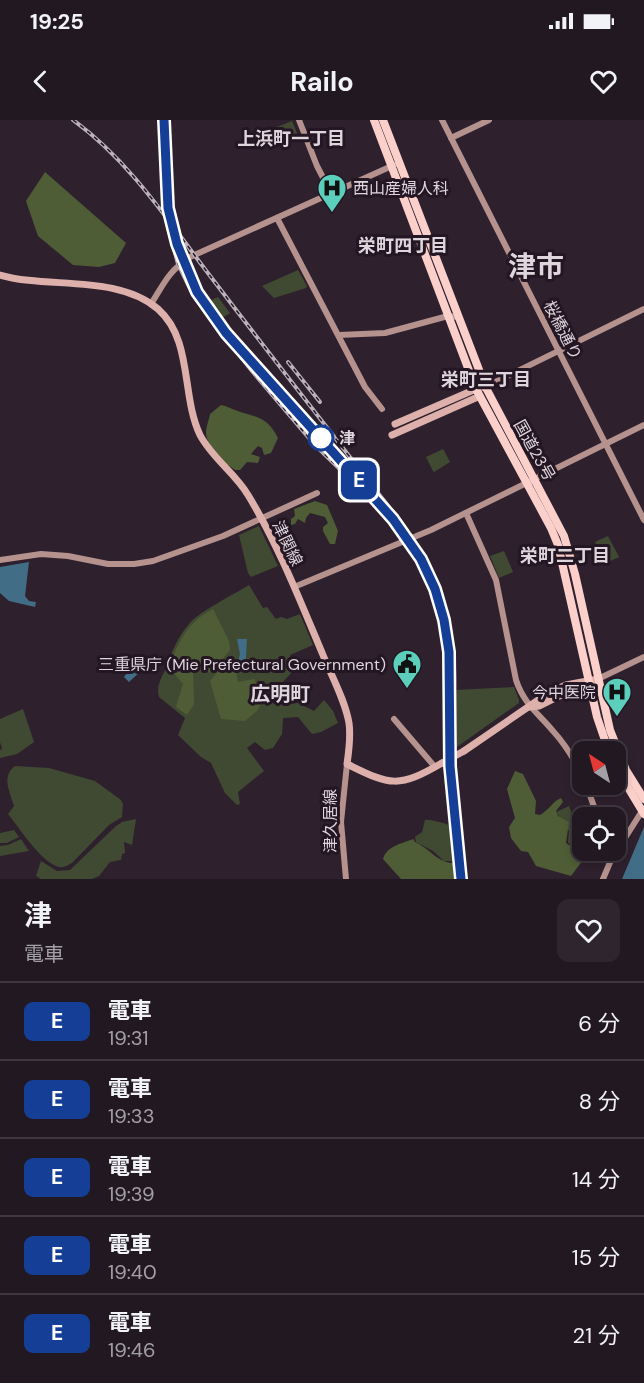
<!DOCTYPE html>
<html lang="ja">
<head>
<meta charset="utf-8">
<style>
  :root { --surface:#221822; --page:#2e252f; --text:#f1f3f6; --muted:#a2a0a5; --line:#3f3740 }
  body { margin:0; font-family:"DM Sans","Noto Sans JP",sans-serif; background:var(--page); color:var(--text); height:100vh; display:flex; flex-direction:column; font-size:22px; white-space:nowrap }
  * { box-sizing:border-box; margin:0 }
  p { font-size:20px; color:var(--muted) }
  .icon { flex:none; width:33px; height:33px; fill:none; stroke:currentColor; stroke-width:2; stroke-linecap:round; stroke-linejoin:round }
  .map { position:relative; height:759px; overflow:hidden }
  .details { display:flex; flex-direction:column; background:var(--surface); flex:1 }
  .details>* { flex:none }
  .badge { padding:0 12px; border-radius:9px; font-size:21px; line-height:39px }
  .needle { width:39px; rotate:324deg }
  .fabs { position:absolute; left:572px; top:621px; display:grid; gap:12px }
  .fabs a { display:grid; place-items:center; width:54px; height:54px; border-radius:12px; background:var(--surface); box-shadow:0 3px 9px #0003,0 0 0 2px var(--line); font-size:30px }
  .map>.badge { position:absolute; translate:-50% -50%; box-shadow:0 0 0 3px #fff }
  .round { display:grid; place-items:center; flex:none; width:63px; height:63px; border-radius:12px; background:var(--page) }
  .summary { display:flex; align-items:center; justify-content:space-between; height:102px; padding:0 24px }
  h1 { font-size:28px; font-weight:700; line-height:45px }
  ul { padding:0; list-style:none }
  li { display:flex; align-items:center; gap:18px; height:78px; padding:0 24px; border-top:2px solid var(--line) }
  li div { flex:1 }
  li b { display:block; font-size:22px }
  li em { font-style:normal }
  li .badge { min-width:66px; font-weight:700; text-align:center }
  .status { display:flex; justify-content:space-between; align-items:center; height:42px; padding:0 30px; background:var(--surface); direction:ltr }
  .status svg { height:16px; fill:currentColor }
  header { display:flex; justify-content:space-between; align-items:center; height:78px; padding:0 24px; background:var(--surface); font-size:27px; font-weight:700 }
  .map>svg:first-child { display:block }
  .green { fill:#404a32 }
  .forest { fill:#4e5d35 }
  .water { fill:#416d87 }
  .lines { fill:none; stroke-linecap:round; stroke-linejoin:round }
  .secondary { stroke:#b5928e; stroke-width:6 }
  .primary { stroke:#ddb0ab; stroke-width:7 }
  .highway { stroke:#fbcfca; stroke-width:8 }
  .rail-casing { stroke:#bcb2bb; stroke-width:4 }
  .rail { stroke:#241723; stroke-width:1.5; stroke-dasharray:4.5; stroke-linecap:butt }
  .primary-bridge { stroke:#ddb0ab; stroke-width:7 }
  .line-casing { stroke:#fff; stroke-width:14 }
  .line { stroke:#153f97; stroke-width:9 }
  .stop-dot { fill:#fff; stroke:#153f97; stroke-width:3 }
  .labels { text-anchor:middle; stroke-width:6; stroke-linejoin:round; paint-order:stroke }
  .poi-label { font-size:16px; fill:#ded5dd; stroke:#241723; text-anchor:end }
  .street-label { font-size:16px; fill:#ded5dd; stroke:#241723 }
  .stop-label { font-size:16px; font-weight:bold; fill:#ded5dd; stroke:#241723; text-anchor:start }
  .neighbourhood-label { font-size:18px; font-weight:bold; fill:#ded5dd; stroke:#241723 }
  .quarter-label { font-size:20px; font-weight:bold; fill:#ded5dd; stroke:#241723 }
  .town-label { font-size:28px; font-weight:bold; fill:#ded5dd; stroke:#241723 }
</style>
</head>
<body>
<div class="status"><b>19:25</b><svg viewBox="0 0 49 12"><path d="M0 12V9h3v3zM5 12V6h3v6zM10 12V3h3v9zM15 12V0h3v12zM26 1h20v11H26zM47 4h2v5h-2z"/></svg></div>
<header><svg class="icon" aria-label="back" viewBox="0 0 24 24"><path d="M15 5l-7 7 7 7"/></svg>Railo<svg class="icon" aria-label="heart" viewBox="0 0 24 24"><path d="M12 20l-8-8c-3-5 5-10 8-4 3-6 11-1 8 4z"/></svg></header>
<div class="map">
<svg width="644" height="759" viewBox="0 0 644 759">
  <rect width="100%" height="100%" fill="#2e202d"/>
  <g class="green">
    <polygon points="292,1 299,18 283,25 277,7"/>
    <polygon points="191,149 209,181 218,177 230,193 219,200 207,184 188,150"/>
    <polygon points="298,150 307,166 306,168 274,178 262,166"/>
    <polygon points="443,329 450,342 434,352 433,351 426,337"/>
    <polygon points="259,406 278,446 251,457 248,453 239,415"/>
    <polygon points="608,416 619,437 606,443 595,422"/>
    <polygon points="504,431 513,452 499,458 490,436"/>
    <path d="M249 465 263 488 267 487 276 499 281 497 287 499 300 494 313 525 290 535 292 552 273 573 281 584 298 583 314 591 324 580 333 591 338 603 321 612 312 614 298 597 283 598 282 614 273 628 265 630 255 622 247 628 264 651 238 672 240 684 237 685 225 673 211 643 201 637 178 615 185 598 159 577C156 567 161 559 165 550 171 534 178 516 189 504 200 491 233 475 249 465Z"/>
    <polygon points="514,567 519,580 519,583 454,629 455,570"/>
    <polygon points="23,589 34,622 17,634 0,638 0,630 2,629 0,622 0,599"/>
    <path d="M15 646 49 648 95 661 121 680 123 684 122 697 109 705 72 743C69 744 66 747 63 747 46 750 18 706 8 694L14 686C10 672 1 656 15 646Z"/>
    <polygon points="569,686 573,697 580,694 582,698 582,730 590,731 585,733 572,727 568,722 569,711 556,692"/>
    <polygon points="136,699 132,725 124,722 125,733 122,734 121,740 110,742 99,756 92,759 41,759 36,756 41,741 57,751 70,750 115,707 122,702"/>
    <path d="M425 700C430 699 443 703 449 705L452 741H444L433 731 416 722 415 717 422 712Z"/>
    <polygon points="14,710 19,717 7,723 0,723 0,713"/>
    <polygon points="21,719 29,731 0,736 0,726 8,725"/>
  </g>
  <g class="forest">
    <polygon points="45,52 126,123 115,143 99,147 73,145 38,116 26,81"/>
    <path d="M221 285C227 286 229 288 235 290 256 298 266 295 278 318L271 333 264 335 262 328 258 326 251 334 260 337 258 343 247 342 240 350H235C224 342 207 328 206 313 206 307 209 300 210 294Z"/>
    <polygon points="315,381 327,385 338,411 335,424 330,424 323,411 323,407 328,403 325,397 310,393 306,398 305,403 298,399 295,404 291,405 291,399 295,396 294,389"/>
    <path d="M213 489 229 521 230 530 211 553 199 548 193 551 194 584 187 595 176 587 183 564 168 546C181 520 186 503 213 489Z"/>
    <polygon points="230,537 233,537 238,562 254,559 260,568 268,572 257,591 245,601 221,599 210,561"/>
    <path d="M515 651 523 654 536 681 535 694 540 695C548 691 553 681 561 678L563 682 556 691 558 696 569 702 566 723 586 736 571 756 536 746 528 732 521 731 511 718 509 707 515 698 507 669Z"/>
    <path d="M413 719 415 722C429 728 438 743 453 743L454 759H401L383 739C387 726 401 724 413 719Z"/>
  </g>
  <g class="water">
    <polygon points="29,442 25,476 29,481 36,482 35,487 9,481 0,473 0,447"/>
    <polygon points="237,519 247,519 245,552 242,547 239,551 238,542 240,534"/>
    <polygon points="134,543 140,546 141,551 129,562 124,557"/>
    <polygon points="644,707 644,759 622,759"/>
  </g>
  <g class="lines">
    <g class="secondary">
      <polyline points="299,0 317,46 331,73"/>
      <polyline points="442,0 644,400"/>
      <polyline points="451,18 489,0"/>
      <polyline points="277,98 365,267 382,289"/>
      <path d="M151 184C165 162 168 152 190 137L394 45"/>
      <polyline points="339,215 385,213 448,196 458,197"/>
      <polyline points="483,268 644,189"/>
      <path d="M466 393 496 460 516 560C524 584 538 593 553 611 565 624 574 639 582 655"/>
      <polyline points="0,440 41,434 68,436 108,444 134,444 153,441 223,416 317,373"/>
      <polyline points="294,467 431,410 644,305"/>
      <polyline points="598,559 644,537"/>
      <polyline points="394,599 435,647"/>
      <polyline points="586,664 598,698"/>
      <polyline points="346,759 341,702 347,644"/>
      <polyline points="603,759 611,740 642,691"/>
    </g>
    <g class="primary">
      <path d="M0 155C48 169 117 154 158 189 193 220 181 275 200 315 212 338 235 353 248 375 278 424 301 483 323 535 332 557 345 580 349 603 351 617 349 630 347 644 391 666 399 668 442 643"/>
      <polyline points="395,304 476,269"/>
      <polyline points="392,315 480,276"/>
      <polyline points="529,587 539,586 563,574 590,566 594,563"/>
      <polyline points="464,631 550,572 566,565 598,559"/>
    </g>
    <g class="highway">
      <polyline points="374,0 476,269 551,408 558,425 597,597 609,632"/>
      <polyline points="383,0 486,268 564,416 575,454 610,610 626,650 644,679"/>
      <polyline points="615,646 644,694"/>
    </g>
    <g class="rail-casing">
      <g id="rail">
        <path d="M73 0C132 43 170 104 214 161 274 240 335 318 396 396 430 442 452 490 454 548 455 576 452 603 453 631 454 674 461 716 465 759"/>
        <polyline points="162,0 163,68 167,103 178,144 193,175 252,251 314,324 382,390"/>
        <polyline points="288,242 320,282"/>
        <polyline points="279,271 337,336"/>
      </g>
    </g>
    <use href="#rail" class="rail"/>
    <polyline class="primary-bridge" points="442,643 464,631"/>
  </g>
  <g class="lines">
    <g class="line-casing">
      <polyline id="line" points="164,0 168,88 177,124 197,172 226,213 393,399 421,439 435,469 444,500 449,532 450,646 461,759"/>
    </g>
    <use href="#line" class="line"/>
  </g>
  <defs>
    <g id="hospital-pin" transform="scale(1.5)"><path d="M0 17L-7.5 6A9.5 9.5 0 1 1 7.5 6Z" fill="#5bcebc" stroke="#241723"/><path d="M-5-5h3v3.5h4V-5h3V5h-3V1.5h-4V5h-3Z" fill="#111"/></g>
    <g id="civic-pin" transform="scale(1.5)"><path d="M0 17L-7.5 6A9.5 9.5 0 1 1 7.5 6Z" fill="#5bcebc" stroke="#241723"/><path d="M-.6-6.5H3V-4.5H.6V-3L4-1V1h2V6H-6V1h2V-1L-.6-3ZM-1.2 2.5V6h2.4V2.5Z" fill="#111"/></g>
  </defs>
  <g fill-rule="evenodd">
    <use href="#hospital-pin" x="332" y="68"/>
    <use href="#civic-pin" x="407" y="544"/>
    <use href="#hospital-pin" x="617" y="572"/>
  </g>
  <circle class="stop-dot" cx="321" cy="318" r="12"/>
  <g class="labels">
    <g class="poi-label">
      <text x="353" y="74" text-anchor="start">西山産婦人科</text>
      <text x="386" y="550">三重県庁 (Mie Prefectural Government)</text>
      <text x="596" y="578">今中医院</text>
    </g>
    <g class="street-label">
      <text transform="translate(563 210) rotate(63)" y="6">桜橋通り</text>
      <text transform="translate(535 330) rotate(61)" y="6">国道23号</text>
      <text transform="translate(288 423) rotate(64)" y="6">津関線</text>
      <text transform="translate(330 701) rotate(-90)" y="6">津久居線</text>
    </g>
    <g class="stop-label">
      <text x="339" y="324">津</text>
    </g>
    <g class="neighbourhood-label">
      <text x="291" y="25">上浜町一丁目</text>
      <text x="403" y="132">栄町四丁目</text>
      <text x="486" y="266">栄町三丁目</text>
      <text x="565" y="442">栄町二丁目</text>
    </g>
    <g class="quarter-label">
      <text x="280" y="581">広明町</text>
    </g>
    <g class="town-label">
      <text x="536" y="156">津市</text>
    </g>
  </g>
</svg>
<div class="fabs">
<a><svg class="needle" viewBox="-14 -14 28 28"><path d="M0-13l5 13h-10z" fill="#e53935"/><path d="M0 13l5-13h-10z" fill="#a2a0a5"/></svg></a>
<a><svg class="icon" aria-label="locate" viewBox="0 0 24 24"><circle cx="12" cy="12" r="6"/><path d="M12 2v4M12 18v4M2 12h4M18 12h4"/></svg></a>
</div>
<b class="badge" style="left:359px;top:360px;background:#153f97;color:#fff">E</b>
</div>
<section class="details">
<div class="summary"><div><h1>津</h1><p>電車</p></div><a class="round"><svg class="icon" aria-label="heart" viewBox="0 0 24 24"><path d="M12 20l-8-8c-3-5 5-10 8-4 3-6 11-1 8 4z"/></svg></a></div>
<ul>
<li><span class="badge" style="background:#153f97;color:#fff">E</span><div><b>電車</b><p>19:31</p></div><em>6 分</em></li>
<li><span class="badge" style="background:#153f97;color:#fff">E</span><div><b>電車</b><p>19:33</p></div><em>8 分</em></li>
<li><span class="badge" style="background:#153f97;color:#fff">E</span><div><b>電車</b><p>19:39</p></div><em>14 分</em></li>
<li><span class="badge" style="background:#153f97;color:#fff">E</span><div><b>電車</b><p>19:40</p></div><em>15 分</em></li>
<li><span class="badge" style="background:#153f97;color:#fff">E</span><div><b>電車</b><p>19:46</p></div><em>21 分</em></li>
</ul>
</section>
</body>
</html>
